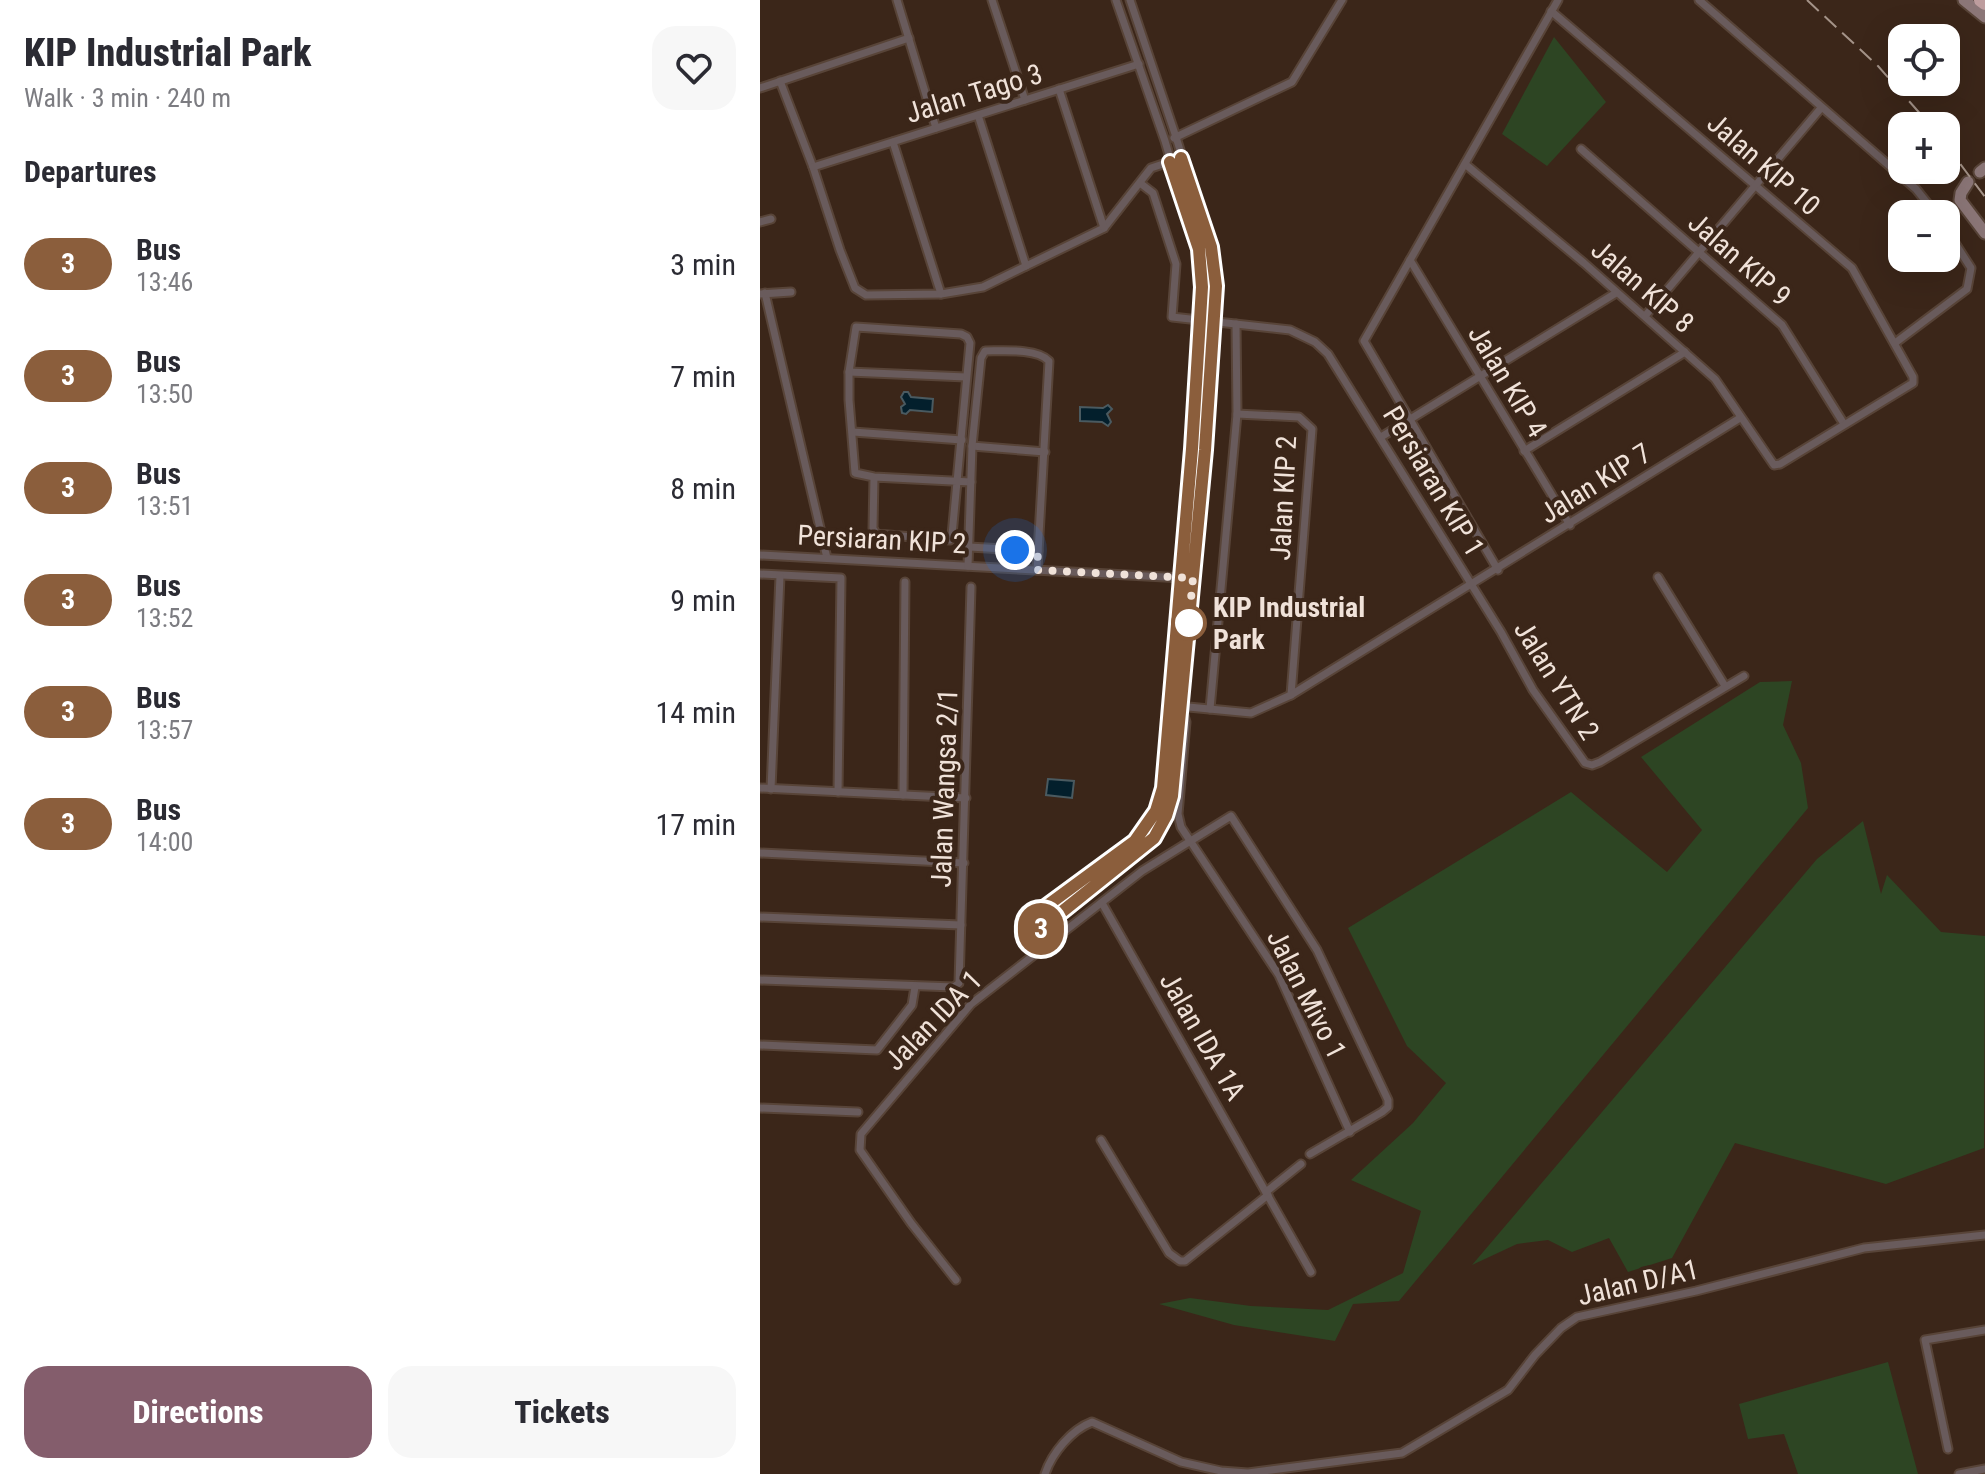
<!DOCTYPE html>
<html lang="en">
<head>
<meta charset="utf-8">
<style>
  :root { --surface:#fff; --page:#f7f7f7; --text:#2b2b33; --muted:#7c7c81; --accent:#845d6c }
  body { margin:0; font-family:"Roboto Condensed",sans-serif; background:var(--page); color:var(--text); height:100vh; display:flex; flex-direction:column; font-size:30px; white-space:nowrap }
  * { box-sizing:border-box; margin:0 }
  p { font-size:26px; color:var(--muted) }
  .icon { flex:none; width:44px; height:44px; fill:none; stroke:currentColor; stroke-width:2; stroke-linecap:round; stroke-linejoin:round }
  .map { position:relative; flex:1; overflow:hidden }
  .sheet { display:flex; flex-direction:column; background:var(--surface); width:760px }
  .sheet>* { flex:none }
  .badge { padding:0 16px; border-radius:26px; font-size:28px; line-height:52px }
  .fabs { position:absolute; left:1128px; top:24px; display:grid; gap:16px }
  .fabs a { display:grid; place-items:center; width:72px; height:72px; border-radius:16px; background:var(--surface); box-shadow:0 8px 32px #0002; font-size:40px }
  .you { position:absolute; width:40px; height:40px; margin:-20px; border:6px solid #fff; border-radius:50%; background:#1a73e8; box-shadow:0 0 0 12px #1a73e833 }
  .map>.badge { position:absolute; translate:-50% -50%; box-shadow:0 0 0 4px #fff }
  h2 { padding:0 24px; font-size:30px; line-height:72px }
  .round { display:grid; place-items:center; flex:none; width:84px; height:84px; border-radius:24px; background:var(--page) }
  .overview { display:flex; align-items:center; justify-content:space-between; height:136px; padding:0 24px }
  h1 { font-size:38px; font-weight:800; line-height:60px }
  .cta { display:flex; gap:16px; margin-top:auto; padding:16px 24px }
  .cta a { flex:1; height:92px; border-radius:24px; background:var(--accent); color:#fff; font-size:32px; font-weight:800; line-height:92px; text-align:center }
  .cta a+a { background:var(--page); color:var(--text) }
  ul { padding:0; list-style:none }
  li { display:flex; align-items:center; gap:24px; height:112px; padding:0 24px }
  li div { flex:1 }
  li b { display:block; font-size:30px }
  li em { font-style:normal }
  li .badge { min-width:88px; font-weight:700; text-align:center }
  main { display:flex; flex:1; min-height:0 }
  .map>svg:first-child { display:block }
  .green { fill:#2d4523 }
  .water { fill:#031f2c; stroke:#4a5a60; stroke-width:2 }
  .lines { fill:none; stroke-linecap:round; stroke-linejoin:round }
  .street-casing { stroke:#584438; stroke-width:11 }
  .secondary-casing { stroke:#584438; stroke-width:15 }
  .highway-casing { stroke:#584438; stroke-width:18 }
  .street { stroke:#695b5c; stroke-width:7 }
  .secondary { stroke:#8b7677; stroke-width:11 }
  .highway { stroke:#be9d9e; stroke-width:14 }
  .rail { stroke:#a49388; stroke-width:2; stroke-dasharray:16 8; stroke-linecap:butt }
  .line-casing { stroke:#fff; stroke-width:18 }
  .line { stroke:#8b5e3c; stroke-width:12 }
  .walk { stroke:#f0e2d9; stroke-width:8; stroke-dasharray:0 14.4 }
  .stop-dot { fill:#fff; stroke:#8b5e3c; stroke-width:4 }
  .labels { text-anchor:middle; stroke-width:8; stroke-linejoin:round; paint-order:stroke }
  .street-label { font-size:28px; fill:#f0e2d9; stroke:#3b2619 }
  .stop-label { font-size:28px; font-weight:bold; fill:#f0e2d9; stroke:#3b2619; text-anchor:start }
</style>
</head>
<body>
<main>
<section class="sheet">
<div class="overview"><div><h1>KIP Industrial Park</h1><p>Walk · 3 min · 240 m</p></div><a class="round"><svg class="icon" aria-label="heart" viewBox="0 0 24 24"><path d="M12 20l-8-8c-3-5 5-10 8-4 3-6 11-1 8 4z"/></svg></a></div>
<h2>Departures</h2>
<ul>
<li><span class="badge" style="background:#8b5e3c;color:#fff">3</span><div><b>Bus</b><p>13:46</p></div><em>3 min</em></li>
<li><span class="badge" style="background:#8b5e3c;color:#fff">3</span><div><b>Bus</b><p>13:50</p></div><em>7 min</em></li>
<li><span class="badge" style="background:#8b5e3c;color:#fff">3</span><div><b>Bus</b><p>13:51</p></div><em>8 min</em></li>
<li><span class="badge" style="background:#8b5e3c;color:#fff">3</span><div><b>Bus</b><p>13:52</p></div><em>9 min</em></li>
<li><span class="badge" style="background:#8b5e3c;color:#fff">3</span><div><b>Bus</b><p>13:57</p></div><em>14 min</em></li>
<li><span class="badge" style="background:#8b5e3c;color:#fff">3</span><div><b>Bus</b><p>14:00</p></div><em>17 min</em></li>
</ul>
<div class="cta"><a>Directions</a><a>Tickets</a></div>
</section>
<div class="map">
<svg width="1225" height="1474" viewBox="0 0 1225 1474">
  <rect width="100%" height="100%" fill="#3b2619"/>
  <g class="green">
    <polygon points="794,37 846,102 787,166 742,134"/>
    <polygon points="1032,681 1023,725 1041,763 1048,808 639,1301 593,1304 575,1341 474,1325 399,1304 430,1298 491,1306 568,1310 643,1273 661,1211 591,1180 653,1123 686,1083 647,1046 588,928 811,792 907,872 942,830 881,757 1000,682"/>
    <polygon points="1103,821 1121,894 1127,875 1181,932 1225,936 1224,1148 1126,1184 975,1143 912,1258 868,1272 849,1238 812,1252 788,1240 757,1244 712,1265 1057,859"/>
    <polygon points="1128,1362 1158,1474 1038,1474 1024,1434 988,1439 979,1404"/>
  </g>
  <g class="water">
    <polygon points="144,392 148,392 151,397 173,399 172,412 150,410 146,414 142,413 141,407 145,404 141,397"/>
    <polygon points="348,405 352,409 347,414 351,422 348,426 342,422 320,421 320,407 343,408"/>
    <polygon points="288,779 314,781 312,798 286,795"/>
  </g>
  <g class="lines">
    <g class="street-casing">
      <g id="street">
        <polyline points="137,0 176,128"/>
        <polyline points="232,0 265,100"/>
        <polyline points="939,0 1156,189 1176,214"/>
        <polyline points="20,81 53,167 80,250 95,288 106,295 181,294 223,287 344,228 391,168 412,161"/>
        <polyline points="0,88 149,38"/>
        <polyline points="299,89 344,228"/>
        <polyline points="218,115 266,266"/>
        <polyline points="414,138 532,82 582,0"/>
        <polyline points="133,142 181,294"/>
        <polyline points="821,149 1022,325 1084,424"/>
        <polyline points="705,164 824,263 955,379 1014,465 1020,464 1153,383 1153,377 1092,268 791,11"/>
        <polyline points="53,167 379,64"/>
        <polyline points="380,183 393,193 416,264 412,317 530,330 555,342 568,354 741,632 773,690 825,763 832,765 840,762 984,676"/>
        <polyline points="0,222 11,219"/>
        <polyline points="650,260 810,525"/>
        <polyline points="5,293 67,558"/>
        <polyline points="0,294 31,292"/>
        <polyline points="885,316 1061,108"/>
        <polyline points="1135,343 1207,289 1211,268 1186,229"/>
        <polyline points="89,372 206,377"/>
        <polyline points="477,414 539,417 552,429 531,695"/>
        <polyline points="93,432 202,440"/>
        <polyline points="621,437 856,293"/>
        <polyline points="212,446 285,452"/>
        <polyline points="764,451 925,352"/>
        <polyline points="114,477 113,528 116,534 190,540 192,535 210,343 207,337 201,334 96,327 89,372 89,400 95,473 114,477 211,482"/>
        <polyline points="209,547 278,551"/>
        <polyline points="0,555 423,578"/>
        <path d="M208 566 212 446 221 358 225 351C242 351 277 348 289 361L277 570"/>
        <polyline points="738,570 604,341 798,0"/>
        <polyline points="0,574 81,578 78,792"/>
        <polyline points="898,577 965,686"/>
        <polyline points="418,706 491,713 531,695 980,418"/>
        <polyline points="450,709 477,414 476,324"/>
        <polyline points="423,712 426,722 418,814 421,827 519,975 590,1132"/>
        <polyline points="0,788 206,798"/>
        <polyline points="11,789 20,576"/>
        <polyline points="143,795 145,582"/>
        <polyline points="0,853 204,863"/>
        <polyline points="342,903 551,1272"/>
        <polyline points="0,917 201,925"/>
        <polyline points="278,931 394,838 410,806 416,778 445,450 455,264 416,137 370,0"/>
        <polyline points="288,945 275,924 277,913 375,841 390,822 403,788 412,705 418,605 432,449 442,267 405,141 356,0"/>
        <polyline points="0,980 194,987 199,983 211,587"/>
        <polyline points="0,1045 117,1050 152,1005 155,987"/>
        <polyline points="0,1108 98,1112"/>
        <polyline points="341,1140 409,1253 420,1261 425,1261 508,1195"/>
        <polyline points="506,1192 541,1164"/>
        <polyline points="196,1280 151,1223 100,1150 101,1134 211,1004 382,871 471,816 557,950 628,1100 628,1107 622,1112 550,1154"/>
        <polyline points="1188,1449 1165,1340 1225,1330"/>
        <path d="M285 1474C292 1453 311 1430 332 1422L421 1462 461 1471 488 1473 642 1453 748 1390 775 1355 801 1328 817 1317 936 1291 1104 1248 1225 1235"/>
        <polyline points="1199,1474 1225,1469"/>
      </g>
    </g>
    <g class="secondary-casing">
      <g id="secondary">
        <polyline points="1204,0 1225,17"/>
        <polyline points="1220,172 1225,168"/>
        <polyline points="1208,182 1201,193 1200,200 1225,233"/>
      </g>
    </g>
    <g class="highway-casing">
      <polyline id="highway" points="1221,0 1225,3"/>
    </g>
    <use href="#street" class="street"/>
    <use href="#secondary" class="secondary"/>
    <use href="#highway" class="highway"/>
    <g class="rail">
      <polyline points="1047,0 1118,66 1171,126"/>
      <polyline points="1186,145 1225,197"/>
    </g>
  </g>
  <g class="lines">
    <g class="line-casing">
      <polyline id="line" points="410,162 439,249 442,287 432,449 403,788 396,811 375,841 277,913 275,924 278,931 394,838 406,816 412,796 445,450 456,286 451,247 421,158"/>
    </g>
    <use href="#line" class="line"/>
    <polyline class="walk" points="255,550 278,551 277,570 433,578 428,629 429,623"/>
  </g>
  <circle class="stop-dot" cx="429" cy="623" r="16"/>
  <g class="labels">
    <g class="street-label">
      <text transform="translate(214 93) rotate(-17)" y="10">Jalan Tago 3</text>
      <text transform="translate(1004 164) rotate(41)" y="10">Jalan KIP 10</text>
      <text transform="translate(980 259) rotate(41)" y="10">Jalan KIP 9</text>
      <text transform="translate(883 286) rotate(41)" y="10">Jalan KIP 8</text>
      <text transform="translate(748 381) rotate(59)" y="10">Jalan KIP 4</text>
      <text transform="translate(674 481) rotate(59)" y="10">Persiaran KIP 1</text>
      <text transform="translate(835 483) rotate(-32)" y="10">Jalan KIP 7</text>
      <text transform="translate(523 498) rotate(-87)" y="10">Jalan KIP 2</text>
      <text transform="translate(122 539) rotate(3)" y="10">Persiaran KIP 2</text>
      <text transform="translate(797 680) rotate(58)" y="10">Jalan YTN 2</text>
      <text transform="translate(184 788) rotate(-88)" y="10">Jalan Wangsa 2/1</text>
      <text transform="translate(547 994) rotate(63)" y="10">Jalan Mivo 1</text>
      <text transform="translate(173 1020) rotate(-46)" y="10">Jalan IDA 1</text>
      <text transform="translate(443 1036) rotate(60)" y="10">Jalan IDA 1A</text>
      <text transform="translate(878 1282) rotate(-13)" y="10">Jalan D/A1</text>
    </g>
    <g class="stop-label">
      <text x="453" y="617">KIP Industrial<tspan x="453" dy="32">Park</tspan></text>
    </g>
  </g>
</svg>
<div class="fabs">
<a><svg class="icon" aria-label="locate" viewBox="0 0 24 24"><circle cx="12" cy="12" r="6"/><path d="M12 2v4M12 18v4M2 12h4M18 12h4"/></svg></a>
<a>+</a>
<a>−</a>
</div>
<div class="you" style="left:255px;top:550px"></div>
<b class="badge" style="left:281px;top:929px;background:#8b5e3c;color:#fff">3</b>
</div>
</main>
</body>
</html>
